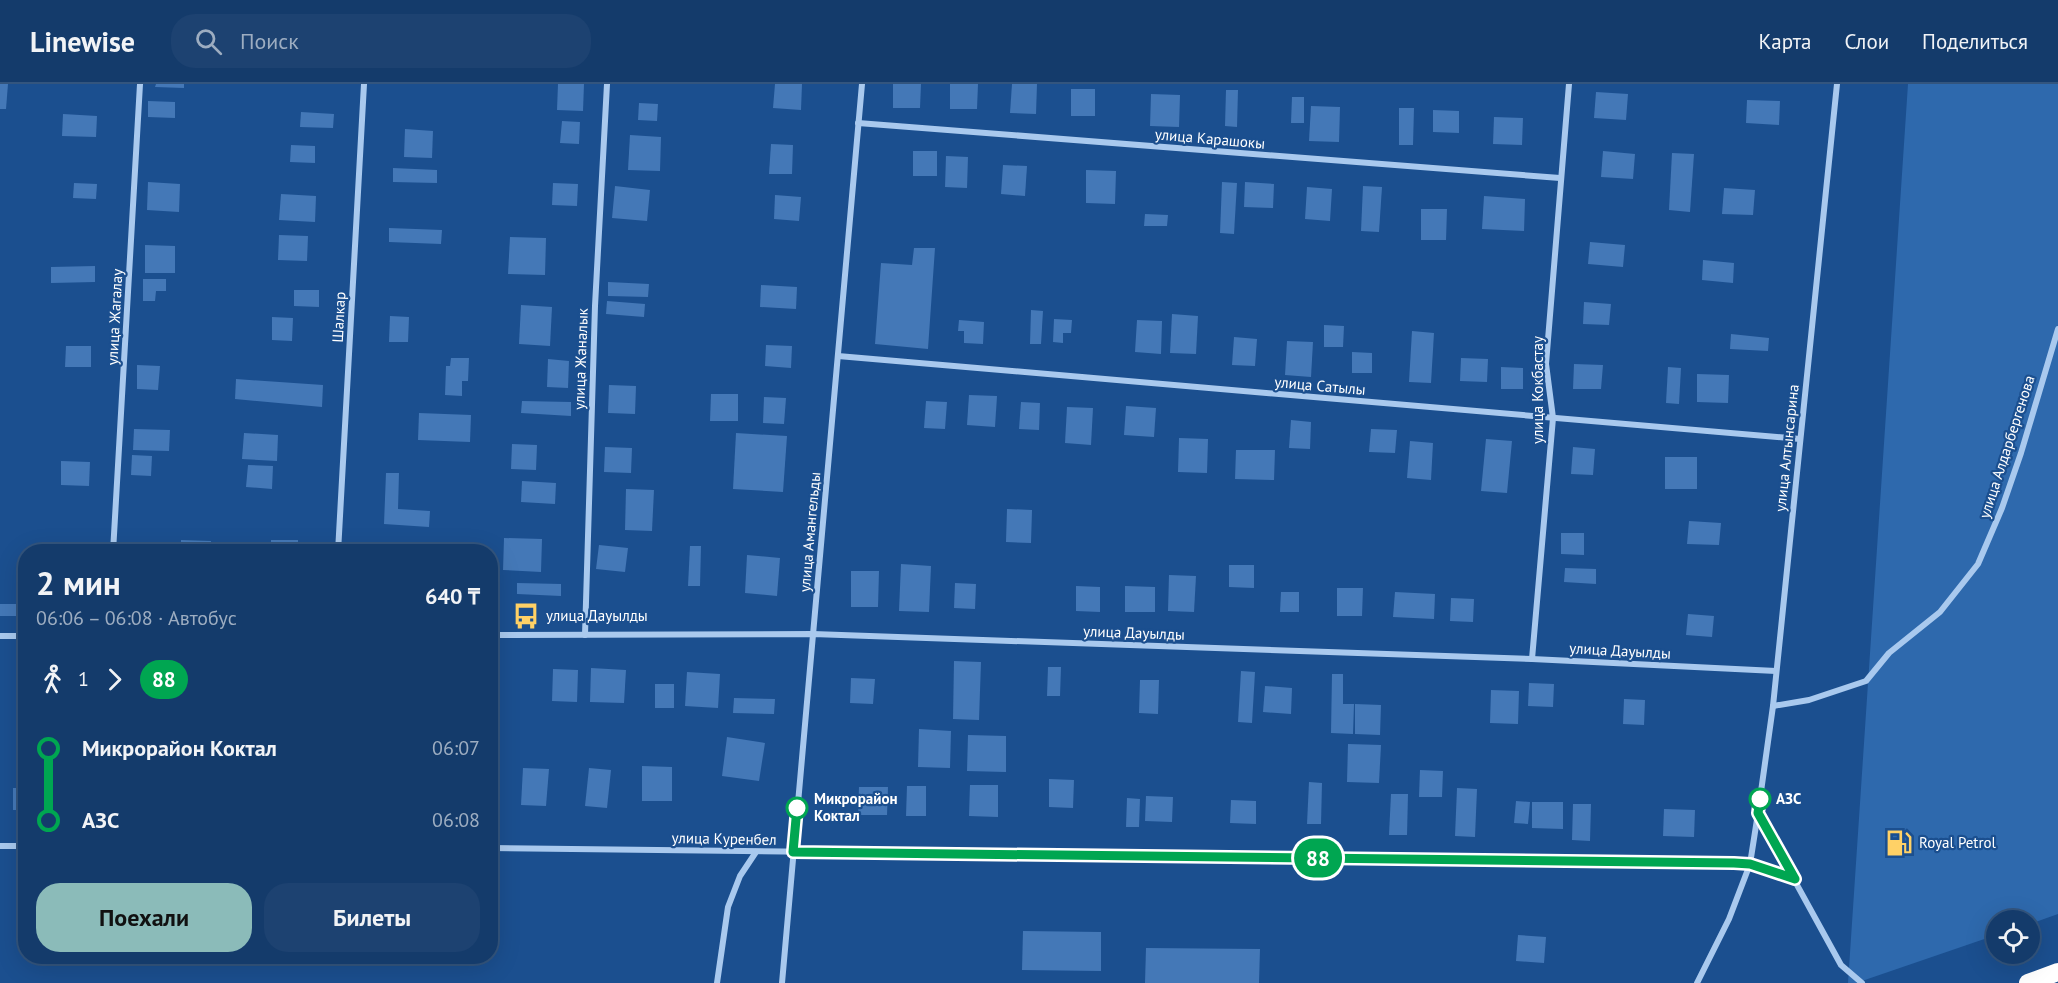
<!DOCTYPE html>
<html lang="ru">
<head>
<meta charset="utf-8">
<style>
  :root { --surface:#143b6b; --page:#1d4271; --text:#f1f3f6; --muted:#9dadc1; --line:#33557e; --accent:#8bbbb9 }
  body { margin:0; font-family:"PT Sans",sans-serif; background:var(--page); color:var(--text); height:100vh; display:flex; flex-direction:column; font-size:22px; white-space:nowrap }
  * { box-sizing:border-box; margin:0 }
  p { font-size:20px; color:var(--muted) }
  .icon { flex:none; width:33px; height:33px; fill:none; stroke:currentColor; stroke-width:2; stroke-linecap:round; stroke-linejoin:round }
  .map { position:relative; flex:1; overflow:hidden }
  .drawer { position:absolute; left:18px; top:460px; width:480px; height:420px; display:flex; flex-direction:column; background:var(--surface); border-radius:24px; box-shadow:0 6px 24px #0002,0 0 0 2px var(--line) }
  .drawer>* { flex:none }
  .badge { padding:0 12px; border-radius:20px; font-size:21px; line-height:39px }
  .controls { position:absolute; left:1986px; top:826px; display:grid; gap:12px }
  .controls a { display:grid; place-items:center; width:54px; height:54px; border-radius:50%; background:var(--surface); box-shadow:0 6px 24px #0002,0 0 0 2px var(--line); font-size:30px }
  .map>.badge { position:absolute; translate:-50% -50%; box-shadow:0 0 0 3px #fff }
  .legs { display:flex; align-items:center; gap:9px; height:66px; padding:0 18px; font-size:20px }
  .legs p { margin-inline-start:auto }
  .headline { display:flex; align-items:center; justify-content:space-between; height:102px; padding:0 18px }
  h1 { font-size:33px; font-weight:800; line-height:45px }
  .button { display:flex; gap:12px; margin-top:auto; padding:12px 18px }
  .button a { flex:1; height:69px; border-radius:24px; background:var(--accent); color:#111; font-size:24px; font-weight:800; line-height:69px; text-align:center }
  .button a+a { background:var(--page); color:var(--text) }
  ul { padding:0 18px; list-style:none }
  li { display:flex; align-items:center; gap:21px; height:72px; font-size:22px }
  li i { display:grid; place-items:center; width:9px; height:100%; margin:0 8px; background:currentColor }
  li i::after { content:''; width:15px; height:15px; margin:-8px; border:4px solid; border-radius:50%; background:var(--surface) }
  li p { margin-inline-start:auto }
  li:first-child i { background:linear-gradient(#0000 50%,currentColor 0) }
  li:last-child i { background:linear-gradient(currentColor 50%,#0000 0) }
  header { display:flex; align-items:center; gap:36px; box-sizing:border-box; height:84px; padding:0 30px; background:var(--surface); border-bottom:2px solid var(--line) }
  header strong { font-size:28px }
  nav { display:flex; gap:33px; margin-inline-start:auto; font-size:21px }
  .search { width:420px; height:54px; background:var(--page); display:flex; align-items:center; gap:15px; box-sizing:border-box; padding:0 21px; border-radius:24px; color:var(--muted); font-size:22px }
  .map>svg:first-child { display:block }
  .green { fill:#2e69ad }
  .building { fill:#4478b7 }
  .lines { fill:none; stroke-linecap:round; stroke-linejoin:round }
  .street { stroke:#a9c9ee; stroke-width:6 }
  .highway { stroke:#fff; stroke-width:18 }
  .line-1-casing { stroke:#fff; stroke-width:14 }
  .line-1 { stroke:#00a651; stroke-width:9 }
  .stop-1-dot { fill:#fff; stroke:#00a651; stroke-width:3 }
  .labels { text-anchor:middle; stroke-width:4.5; stroke-linejoin:round; paint-order:stroke }
  .street-label { font-size:15px; fill:#fff; stroke:#1b4f8f }
  .poi-label { font-size:15px; fill:#fff; stroke:#1b4f8f; text-anchor:start }
  .stop-label { font-size:15px; font-weight:bold; fill:#fff; stroke:#1b4f8f; text-anchor:start }
</style>
</head>
<body>
<header>
<strong>Linewise</strong>
<div class="search"><svg class="icon" aria-label="search" viewBox="0 0 24 24"><circle cx="10" cy="10" r="6"/><path d="M15 15l6 6"/></svg>Поиск</div>
<nav><a>Карта</a><a>Слои</a><a>Поделиться</a></nav>
</header>
<div class="map">
<svg width="2058" height="899" viewBox="0 0 2058 899">
  <rect width="100%" height="100%" fill="#1b4f8f"/>
  <polygon class="green" points="1908,0 2058,0 2058,830 2030,840 2030,837 1996,837 1996,851 1856,899 1848,899"/>
  <g class="building">
    <polygon points="0,0 8,0 6,25 0,25"/>
    <polygon points="156,0 184,0 184,4 155,3"/>
    <polygon points="558,0 584,0 583,27 557,26"/>
    <polygon points="775,0 802,0 801,26 773,24"/>
    <polygon points="893,0 921,0 920,24 893,24"/>
    <polygon points="950,0 978,0 977,25 950,25"/>
    <polygon points="1012,0 1037,0 1036,30 1010,29"/>
    <rect x="1071" y="5" width="24" height="27"/>
    <polygon points="1226,6 1238,6 1237,43 1225,42"/>
    <polygon points="1596,8 1628,10 1626,36 1594,34"/>
    <polygon points="1151,10 1180,11 1179,43 1150,42"/>
    <polygon points="1292,13 1304,13 1304,39 1291,39"/>
    <polygon points="1747,16 1780,17 1779,41 1746,39"/>
    <polygon points="148,17 175,18 175,34 148,33"/>
    <polygon points="639,19 658,20 657,37 638,36"/>
    <polygon points="1311,22 1340,23 1339,58 1309,57"/>
    <polygon points="1399,24 1414,24 1413,61 1399,61"/>
    <polygon points="1433,26 1459,27 1459,49 1433,48"/>
    <polygon points="301,28 334,30 333,44 300,43"/>
    <polygon points="63,30 97,32 96,53 62,52"/>
    <polygon points="1494,33 1523,34 1522,61 1493,60"/>
    <polygon points="562,37 580,38 579,60 560,59"/>
    <polygon points="405,45 433,47 432,74 404,73"/>
    <polygon points="630,51 661,53 660,87 628,86"/>
    <polygon points="771,60 793,61 792,90 769,90"/>
    <polygon points="291,61 315,62 315,79 290,78"/>
    <rect x="913" y="67" width="24" height="25"/>
    <polygon points="1603,67 1635,70 1633,95 1601,93"/>
    <polygon points="1672,69 1694,70 1690,128 1669,126"/>
    <polygon points="946,72 968,73 967,104 945,103"/>
    <polygon points="1003,81 1027,82 1025,112 1001,110"/>
    <polygon points="393,84 437,86 437,99 393,98"/>
    <polygon points="1086,86 1116,87 1115,120 1086,119"/>
    <polygon points="148,98 180,100 179,128 147,126"/>
    <polygon points="1222,98 1237,99 1234,150 1220,149"/>
    <polygon points="1245,98 1274,100 1273,124 1244,123"/>
    <polygon points="74,99 97,100 96,115 73,114"/>
    <polygon points="553,99 578,100 577,122 552,121"/>
    <polygon points="615,102 650,106 647,137 612,134"/>
    <polygon points="1363,102 1382,103 1379,148 1361,147"/>
    <polygon points="1307,103 1332,105 1330,137 1305,135"/>
    <polygon points="1724,104 1755,106 1753,131 1722,130"/>
    <polygon points="281,110 316,112 315,138 279,136"/>
    <polygon points="775,111 801,113 799,137 774,135"/>
    <polygon points="1484,112 1525,115 1524,147 1482,145"/>
    <polygon points="1421,125 1447,125 1446,156 1421,156"/>
    <polygon points="1145,130 1168,131 1167,142 1144,142"/>
    <polygon points="389,144 442,146 441,160 389,158"/>
    <polygon points="279,151 308,152 307,177 278,176"/>
    <polygon points="510,153 546,154 545,191 508,190"/>
    <polygon points="1590,158 1625,161 1623,183 1588,180"/>
    <polygon points="145,161 175,162 175,189 145,189"/>
    <polygon points="914,164 935,164 928,265 875,260 881,179 912,181"/>
    <polygon points="1703,176 1734,179 1733,199 1702,196"/>
    <polygon points="95,182 95,198 51,199 51,183"/>
    <polygon points="143,195 166,195 166,207 156,207 155,217 143,217"/>
    <polygon points="608,198 649,200 648,213 608,212"/>
    <polygon points="761,201 797,203 796,225 760,223"/>
    <polygon points="294,206 319,206 319,223 294,222"/>
    <polygon points="607,217 645,220 644,233 606,230"/>
    <polygon points="1584,218 1611,220 1609,241 1583,240"/>
    <polygon points="521,221 552,223 550,262 519,260"/>
    <polygon points="1031,226 1043,227 1041,260 1030,260"/>
    <polygon points="1172,230 1198,232 1196,270 1170,269"/>
    <polygon points="390,232 409,233 408,258 389,258"/>
    <polygon points="272,233 293,234 292,257 272,256"/>
    <polygon points="1054,235 1072,236 1071,249 1063,249 1063,259 1053,258"/>
    <polygon points="959,236 984,238 983,260 964,259 964,247 958,247"/>
    <polygon points="1137,236 1162,237 1161,270 1135,268"/>
    <polygon points="1324,241 1344,242 1343,263 1324,263"/>
    <polygon points="1412,247 1434,249 1431,299 1409,298"/>
    <polygon points="1731,250 1769,254 1768,267 1730,265"/>
    <polygon points="1234,253 1257,255 1255,282 1232,281"/>
    <polygon points="1287,257 1313,258 1311,293 1285,291"/>
    <polygon points="766,261 792,262 791,284 765,282"/>
    <polygon points="66,262 91,262 91,283 65,283"/>
    <polygon points="1352,268 1372,269 1372,289 1352,289"/>
    <polygon points="451,274 469,274 468,297 462,297 462,312 445,311 446,282 450,282"/>
    <polygon points="1461,274 1488,275 1487,298 1460,297"/>
    <polygon points="548,275 569,277 568,304 547,303"/>
    <polygon points="1574,280 1603,281 1601,305 1573,305"/>
    <polygon points="137,281 160,282 158,306 137,305"/>
    <polygon points="1501,283 1523,284 1523,305 1501,305"/>
    <polygon points="1668,283 1681,284 1679,320 1666,319"/>
    <polygon points="1697,290 1729,291 1728,319 1697,318"/>
    <polygon points="236,295 323,301 322,323 235,315"/>
    <polygon points="609,301 636,302 635,330 608,329"/>
    <polygon points="711,310 738,310 738,337 710,337"/>
    <polygon points="969,311 997,312 995,343 967,341"/>
    <polygon points="764,313 786,314 784,340 763,339"/>
    <polygon points="522,317 571,318 571,332 521,329"/>
    <polygon points="926,317 947,318 945,345 924,344"/>
    <polygon points="1021,318 1040,319 1039,346 1019,345"/>
    <polygon points="1126,322 1156,324 1154,353 1124,351"/>
    <polygon points="1067,323 1093,324 1091,361 1065,359"/>
    <polygon points="419,329 471,331 470,358 418,356"/>
    <polygon points="1291,336 1311,338 1310,365 1289,364"/>
    <polygon points="134,345 170,346 169,367 133,366"/>
    <polygon points="1371,345 1397,346 1395,369 1369,368"/>
    <polygon points="244,349 278,351 277,377 242,375"/>
    <polygon points="736,349 787,352 783,408 733,405"/>
    <polygon points="1179,354 1208,355 1207,389 1178,388"/>
    <polygon points="1486,355 1512,357 1507,409 1481,407"/>
    <polygon points="1410,357 1433,359 1431,396 1407,394"/>
    <polygon points="512,360 537,361 536,386 511,385"/>
    <polygon points="605,363 632,364 631,389 604,388"/>
    <polygon points="1573,363 1595,365 1593,391 1571,390"/>
    <polygon points="1236,366 1275,366 1274,396 1235,395"/>
    <polygon points="132,371 152,372 151,392 131,391"/>
    <rect x="1665" y="373" width="32" height="32"/>
    <polygon points="61,377 90,378 89,402 61,401"/>
    <polygon points="248,381 273,382 272,405 246,403"/>
    <polygon points="386,389 399,389 398,425 430,427 429,443 384,440"/>
    <polygon points="522,397 556,399 555,420 521,418"/>
    <polygon points="626,405 654,406 652,447 625,446"/>
    <polygon points="1007,425 1032,426 1031,459 1006,458"/>
    <polygon points="1689,437 1721,439 1719,461 1687,460"/>
    <polygon points="1561,449 1584,449 1584,471 1561,470"/>
    <polygon points="504,454 542,455 541,488 503,486"/>
    <polygon points="181,456 211,457 211,468 181,468"/>
    <rect x="271" y="456" width="27" height="12"/>
    <polygon points="599,461 628,464 625,488 596,485"/>
    <polygon points="690,462 701,462 700,502 688,502"/>
    <polygon points="747,471 780,474 777,512 745,509"/>
    <polygon points="901,480 931,482 929,528 899,527"/>
    <polygon points="1229,481 1254,481 1254,504 1229,503"/>
    <polygon points="1565,484 1596,485 1596,500 1564,498"/>
    <polygon points="851,487 879,487 878,523 851,523"/>
    <polygon points="1169,491 1196,492 1194,528 1168,527"/>
    <polygon points="517,499 561,500 561,512 517,510"/>
    <polygon points="955,499 976,500 975,525 954,524"/>
    <polygon points="1076,502 1100,503 1100,528 1076,527"/>
    <polygon points="1125,502 1155,503 1155,528 1125,528"/>
    <polygon points="1337,504 1363,504 1362,532 1337,532"/>
    <polygon points="1281,508 1299,508 1299,528 1280,528"/>
    <polygon points="1395,508 1435,510 1434,535 1393,533"/>
    <polygon points="1451,514 1474,515 1473,538 1450,537"/>
    <rect x="0" y="520" width="18" height="12"/>
    <polygon points="1688,530 1714,532 1712,553 1686,551"/>
    <polygon points="954,577 981,578 979,636 953,635"/>
    <polygon points="1048,583 1061,583 1060,612 1047,612"/>
    <polygon points="591,584 626,586 624,619 590,618"/>
    <polygon points="553,585 578,586 577,618 552,617"/>
    <polygon points="24,586 26,586 26,625 22,624"/>
    <polygon points="1241,587 1255,588 1252,639 1238,638"/>
    <polygon points="687,588 720,590 718,624 685,622"/>
    <polygon points="1332,590 1343,590 1343,620 1354,620 1353,650 1331,649"/>
    <polygon points="851,594 875,595 873,620 850,619"/>
    <polygon points="1140,596 1159,596 1158,630 1139,629"/>
    <polygon points="1529,599 1554,600 1553,623 1528,622"/>
    <rect x="655" y="600" width="19" height="24"/>
    <polygon points="1265,602 1292,604 1291,630 1263,628"/>
    <polygon points="1491,606 1519,607 1518,640 1490,639"/>
    <polygon points="734,614 775,615 774,630 733,629"/>
    <polygon points="1624,615 1645,616 1644,641 1623,640"/>
    <polygon points="1355,620 1381,621 1380,651 1355,650"/>
    <polygon points="919,645 951,647 950,684 918,683"/>
    <polygon points="968,651 1006,652 1006,688 967,687"/>
    <polygon points="727,653 765,659 759,697 722,692"/>
    <polygon points="1348,660 1381,661 1379,699 1347,698"/>
    <polygon points="642,682 672,683 672,717 642,717"/>
    <polygon points="490,683 496,684 494,716 490,715"/>
    <polygon points="523,684 549,685 546,722 521,721"/>
    <polygon points="589,684 611,686 607,724 585,722"/>
    <polygon points="1420,686 1443,687 1442,713 1419,713"/>
    <polygon points="1049,695 1074,696 1073,724 1049,723"/>
    <polygon points="1309,698 1322,699 1321,740 1307,740"/>
    <polygon points="970,701 998,701 998,733 969,732"/>
    <polygon points="907,702 926,702 926,732 906,732"/>
    <polygon points="859,703 888,703 887,731 858,731"/>
    <rect x="13" y="704" width="13" height="22"/>
    <polygon points="1457,704 1477,705 1475,753 1455,752"/>
    <polygon points="1391,710 1408,710 1407,751 1389,751"/>
    <polygon points="1146,712 1173,713 1172,738 1145,737"/>
    <polygon points="1127,714 1140,715 1139,743 1126,743"/>
    <polygon points="1231,716 1256,717 1256,740 1230,739"/>
    <polygon points="1516,717 1530,718 1528,740 1514,739"/>
    <polygon points="1532,718 1563,718 1563,745 1532,744"/>
    <polygon points="1573,720 1591,720 1590,757 1572,756"/>
    <polygon points="1664,725 1695,726 1694,753 1663,752"/>
    <polygon points="1023,847 1101,848 1101,887 1022,886"/>
    <polygon points="1518,851 1546,853 1544,879 1516,877"/>
    <polygon points="1146,864 1260,865 1259,899 1145,899"/>
  </g>
  <g class="lines">
    <g class="street">
      <polyline points="858,39 1560,94"/>
      <polyline points="838,272 1800,355"/>
      <polyline points="113,468 140,0"/>
      <polyline points="338,468 364,0"/>
      <polyline points="490,551 813,550 1532,575 1776,587"/>
      <polyline points="585,551 595,222 607,0"/>
      <polyline points="0,552 26,552"/>
      <polyline points="1532,575 1553,334 1546,280 1569,0"/>
      <polyline points="1773,622 1809,616 1866,597 1889,569 1940,528 1978,480 2002,424 2021,369 2058,245"/>
      <polyline points="1758,730 1841,881 1862,899"/>
      <polyline points="0,762 26,762"/>
      <polyline points="490,764 1734,779 1750,780 1795,795"/>
      <polyline points="717,899 728,823 740,792 756,768"/>
      <polyline points="782,899 862,0"/>
      <polyline points="1697,899 1729,835 1750,780 1758,729 1773,622 1837,0"/>
    </g>
    <polyline class="highway" points="2028,899 2058,888"/>
  </g>
  <g class="lines">
    <g class="line-1-casing">
      <polyline id="line-1" points="797,724 793,768 1734,779 1750,780 1795,795 1758,729 1760,715"/>
    </g>
    <use href="#line-1" class="line-1"/>
  </g>
  <defs>
    <g id="bus-bare" transform="scale(2.07)"><path d="M-5-6H5V4H4V6H2V4H-2V6H-4V4H-5ZM-3.5-4V0h7V-4ZM-3.5 1.2v1.5H-2V1.2ZM2 1.2v1.5H3.5V1.2Z" fill="#ffd166" stroke="#1b4f8f" stroke-width="2.5" paint-order="stroke"/></g>
    <g id="fuel-bare" transform="scale(2.07)"><path d="M-5.5-6h7V0h2V4h1.3V-2.5L3-4.5l.8-.8L6-3V5H2.5V1h-1V6h-7ZM-4.2-4.7v3.2H.2V-4.7Z" fill="#ffd166" stroke="#1b4f8f" stroke-width="2.5" paint-order="stroke"/></g>
  </defs>
  <g fill-rule="evenodd">
    <use href="#bus-bare" x="526" y="532"/>
    <use href="#fuel-bare" x="1899" y="759"/>
  </g>
  <g class="stop-1-dot">
    <circle cx="1760" cy="715" r="10"/>
    <circle cx="797" cy="724" r="10"/>
  </g>
  <g class="labels">
    <g class="street-label">
      <text transform="translate(1210 55) rotate(5)" y="5">улица Карашокы</text>
      <text transform="translate(115 233) rotate(-87)" y="5">улица Жагалау</text>
      <text transform="translate(339 233) rotate(-87)" y="5">Шалкар</text>
      <text transform="translate(581 275) rotate(-88)" y="5">улица Жаналык</text>
      <text transform="translate(1320 302) rotate(5)" y="5">улица Сатылы</text>
      <text transform="translate(1538 306) rotate(-90)" y="5">улица Кокбастау</text>
      <text transform="translate(2007 363) rotate(-72)" y="5">улица Алдарбергенова</text>
      <text transform="translate(1787 364) rotate(-84)" y="5">улица Алтынсарина</text>
      <text transform="translate(810 448) rotate(-85)" y="5">улица Амангельды</text>
      <text transform="translate(1134 549) rotate(2)" y="5">улица Дауылды</text>
      <text transform="translate(1620 567) rotate(3)" y="5">улица Дауылды</text>
      <text transform="translate(724 755) rotate(1)" y="5">улица Куренбел</text>
    </g>
    <g class="poi-label">
      <text x="546" y="537">улица Дауылды</text>
      <text x="1919" y="764">Royal Petrol</text>
    </g>
    <g class="stop-label">
      <text x="814" y="720">Микрорайон<tspan x="814" dy="17">Коктал</tspan></text>
      <text x="1776" y="720">АЗС</text>
    </g>
  </g>
</svg>
<div class="controls">
<a><svg class="icon" aria-label="locate" viewBox="0 0 24 24"><circle cx="12" cy="12" r="6"/><path d="M12 2v4M12 18v4M2 12h4M18 12h4"/></svg></a>
</div>
<b class="badge" style="left:1318px;top:774px;background:#00a651;color:#fff">88</b>
<section class="drawer">
<div class="headline"><div><h1>2 мин</h1><p>06:06 – 06:08 · Автобус</p></div><b>640 ₸</b></div>
<div class="legs"><svg class="icon" aria-label="walk" viewBox="0 0 24 24"><circle cx="13" cy="4" r="2"/><path d="M13 8l-2 6 4 7M11 14l-3 7M7 12l3-4h3l4 4"/></svg>1<svg class="icon" aria-label="forward" viewBox="0 0 24 24"><path d="M9 5l7 7-7 7"/></svg><b class="badge" style="background:#00a651;color:#fff">88</b></div>
<ul>
<li><i style="color:#00a651"></i><b>Микрорайон Коктал</b><p>06:07</p></li>
<li><i style="color:#00a651"></i><b>АЗС</b><p>06:08</p></li>
</ul>
<div class="button"><a>Поехали</a><a>Билеты</a></div>
</section>
</div>
</body>
</html>
